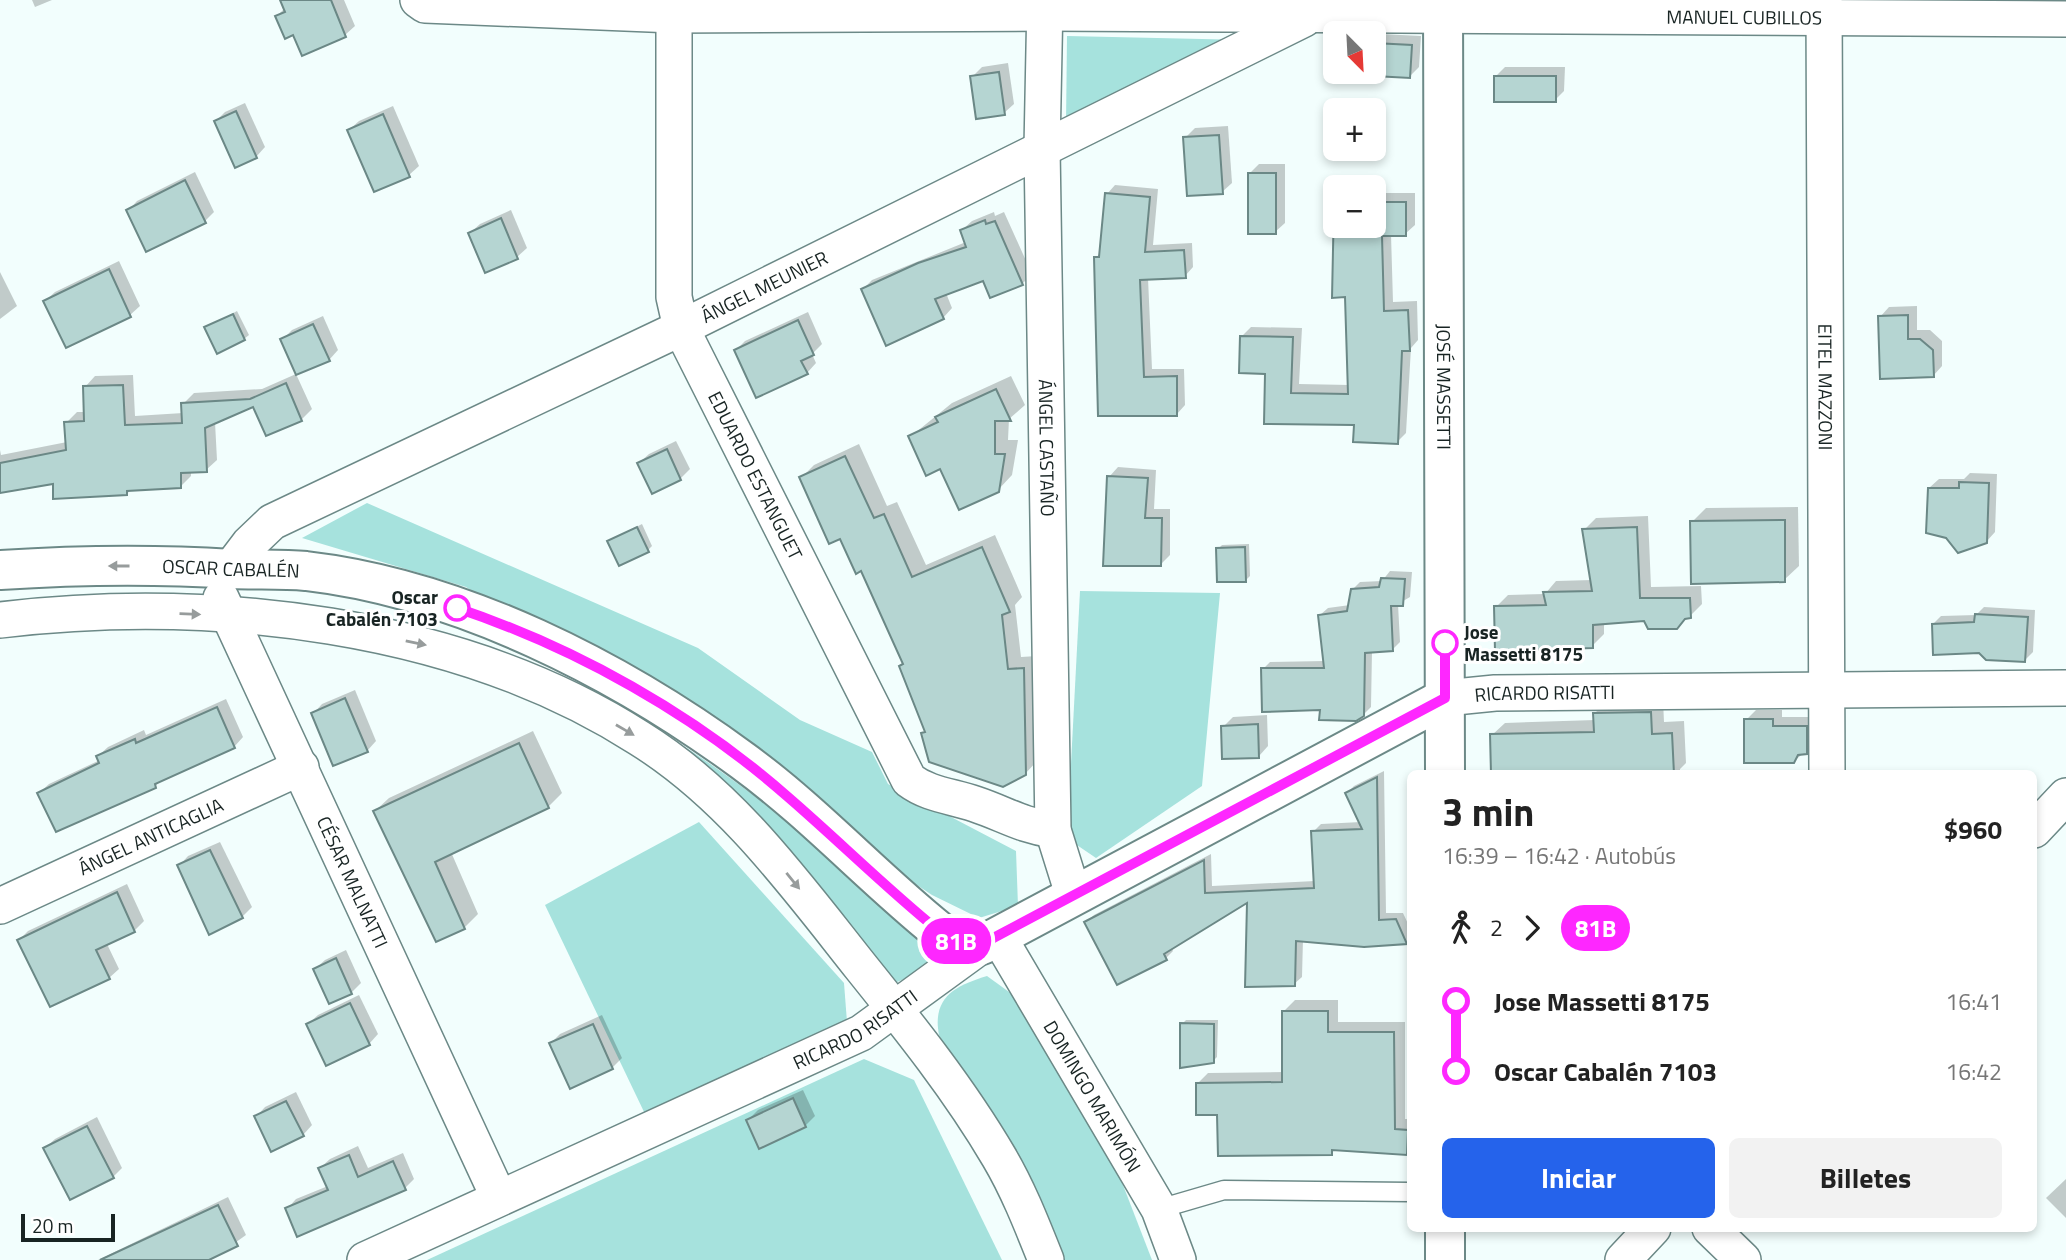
<!DOCTYPE html>
<html lang="es">
<head>
<meta charset="utf-8">
<style>
  :root { --surface:#fff; --page:#f2f2f2; --text:#222; --muted:#767676; --accent:#2563eb }
  body { margin:0; font-family:"Titillium Web",sans-serif; background:var(--page); color:var(--text); height:100vh; display:flex; flex-direction:column; font-size:26px; white-space:nowrap }
  * { box-sizing:border-box; margin:0 }
  p { font-size:23px; color:var(--muted) }
  .icon { flex:none; width:38px; height:38px; fill:none; stroke:currentColor; stroke-width:2; stroke-linecap:round; stroke-linejoin:round }
  .map { position:relative; flex:1; overflow:hidden }
  .panel { position:absolute; left:1407px; top:770px; width:630px; height:462px; display:flex; flex-direction:column; background:var(--surface); border-radius:10px; box-shadow:0 4px 10px #0003 }
  .panel>* { flex:none }
  .badge { padding:0 14px; border-radius:23px; font-size:24px; line-height:46px }
  .needle { width:46px; rotate:156deg }
  .tools { position:absolute; left:1323px; top:21px; display:grid; gap:14px }
  .tools a { display:grid; place-items:center; width:63px; height:63px; border-radius:10px; background:var(--surface); box-shadow:0 4px 10px #0003; font-size:35px }
  .scale { position:absolute; left:21px; bottom:18px; width:94px; box-sizing:border-box; padding-left:7px; border:4px solid #182423; border-top:0; font-size:19px; line-height:24px; white-space:nowrap; color:#182423; -webkit-text-stroke:5px #fff; paint-order:stroke }
  .map>.badge { position:absolute; translate:-50% -50%; box-shadow:0 0 0 4px #fff }
  .legs { display:flex; align-items:center; gap:10px; height:77px; padding:0 35px; font-size:23px }
  .legs p { margin-inline-start:auto }
  .headline { display:flex; align-items:center; justify-content:space-between; height:119px; padding:0 35px }
  h1 { font-size:38px; font-weight:700; line-height:52px }
  .cta { display:flex; gap:14px; margin-top:auto; padding:14px 35px }
  .cta a { flex:1; height:80px; border-radius:10px; background:var(--accent); color:#fff; font-size:28px; font-weight:700; line-height:80px; text-align:center }
  .cta a+a { background:var(--page); color:var(--text) }
  ul { padding:0 35px; list-style:none }
  li { display:flex; align-items:center; gap:24px; height:70px; font-size:26px }
  li i { display:grid; place-items:center; width:10px; height:100%; margin:0 9px; background:currentColor }
  li i::after { content:''; width:18px; height:18px; margin:-9px; border:5px solid; border-radius:50%; background:var(--surface) }
  li p { margin-inline-start:auto }
  li:first-child i { background:linear-gradient(#0000 50%,currentColor 0) }
  li:last-child i { background:linear-gradient(currentColor 50%,#0000 0) }
  .map>svg:first-child { display:block }
  .green { fill:#a6e2dd }
  .shadow { fill:#0003 }
  .building { fill:#b5d5d2; stroke:#6b8886; stroke-width:2 }
  .lines { fill:none; stroke-linecap:round; stroke-linejoin:round }
  .service-casing { stroke:#6c8987; stroke-width:21 }
  .minor-casing { stroke:#6c8987; stroke-width:38 }
  .secondary-casing { stroke:#6c8987; stroke-width:42 }
  .service { stroke:#fff; stroke-width:18 }
  .minor { stroke:#fff; stroke-width:35 }
  .secondary { stroke:#fff; stroke-width:38 }
  .oneway { fill:#979c9c }
  .line-1-casing { stroke:#fff; stroke-width:16 }
  .line-1 { stroke:#fe27ff; stroke-width:10 }
  .stop-1-dot { fill:#fff; stroke:#fe27ff; stroke-width:3.5 }
  .labels { text-anchor:middle; stroke-width:6; stroke-linejoin:round; paint-order:stroke }
  .street-label { font-size:19px; fill:#182423; stroke:#fff }
  .stop-label { font-size:19px; font-weight:bold; fill:#182423; stroke:#fff; text-anchor:end }
</style>
</head>
<body>
<div class="map">
<svg width="2066" height="1260" viewBox="0 0 2066 1260">
  <rect width="100%" height="100%" fill="#f2fefd"/>
  <g class="green">
    <polygon points="1067,36 1247,40 1066,124"/>
    <polygon points="367,503 698,648 800,720 872,752 888,784 1016,851 1018,906 979,918 932,895 466,587 302,538"/>
    <polygon points="1080,591 1220,593 1202,786 1096,858 1071,841 1070,783"/>
    <path d="M499 650C538 668 579 683 616 704 738 774 845 866 951 958L895 983 684 763 493 665Z"/>
    <polygon points="699,822 844,983 847,1022 646,1116 545,905"/>
    <path d="M987 976 1016 997 1116 1167 1152 1260H1061L939 1035C932 998 954 986 987 976Z"/>
    <polygon points="864,1059 914,1080 1002,1260 427,1260"/>
  </g>
  <g class="shadow">
    <polygon points="32,0 52,0 35,7"/>
    <polygon points="282,0 344,0 355,26 345,35 303,53 294,33 277,16 285,8"/>
    <polygon points="1381,34 1421,36 1419,67 1410,76 1369,74 1374,72 1374,41"/>
    <polygon points="1008,63 1014,104 1004,113 972,77 982,67"/>
    <polygon points="1505,67 1565,67 1564,91 1555,100 1496,76"/>
    <polygon points="245,103 265,147 256,157 216,121 225,112"/>
    <polygon points="393,106 419,166 409,175 349,130 359,121"/>
    <polygon points="1228,126 1232,183 1222,192 1185,138 1195,128"/>
    <polygon points="1259,164 1285,164 1285,223 1275,232 1250,173"/>
    <polygon points="195,172 214,212 205,221 128,211 137,201"/>
    <polygon points="1115,185 1158,189 1153,245 1192,243 1193,267 1185,276 1148,278 1152,369 1184,369 1185,405 1177,414 1100,414 1096,258 1101,252 1107,194"/>
    <polygon points="1374,193 1415,193 1415,225 1405,234 1391,234 1393,302 1417,301 1418,340 1411,348 1406,433 1397,442 1356,423 1266,422 1267,372 1242,336 1251,327 1302,328 1299,384 1350,385 1347,296 1334,296 1335,222 1335,226 1374,226"/>
    <polygon points="511,210 527,248 517,257 486,271 470,233 480,224"/>
    <polygon points="994,212 995,216 1004,212 1032,274 1022,284 991,296 984,279 946,293 952,308 943,318 863,289 872,280 966,242 962,230 972,221"/>
    <polygon points="119,261 140,306 130,315 66,346 45,301 55,292"/>
    <polygon points="0,272 17,306 0,319"/>
    <polygon points="1917,306 1917,330 1930,330 1942,341 1942,366 1933,376 1880,317 1889,307"/>
    <polygon points="237,311 249,335 244,339 206,328"/>
    <polygon points="808,312 822,344 812,354 816,363 807,373 736,350 745,341"/>
    <polygon points="323,316 338,350 329,360 282,340 292,330"/>
    <polygon points="296,374 312,409 301,420 254,404 215,422 217,460 206,470 191,471 191,476 180,487 131,489 127,494 54,482 0,491 0,450 1,455 67,442 66,423 77,412 86,412 85,387 95,376 133,375 135,416 183,413 183,404 194,393 262,389"/>
    <polygon points="1011,376 1025,405 1009,419 1008,440 1018,440 1012,475 998,490 940,467 910,437 952,403"/>
    <polygon points="676,441 690,469 680,479 639,463 649,454"/>
    <polygon points="859,444 887,506 897,502 926,565 995,535 1022,597 1015,605 1021,657 1037,656 1038,760 1025,774 923,733 926,730 904,663 862,569 801,478 814,465"/>
    <polygon points="1118,467 1156,470 1154,509 1170,509 1170,555 1160,565 1109,477"/>
    <polygon points="1970,473 1997,474 1995,532 1986,542 1929,488 1939,479 1964,479"/>
    <polygon points="1798,507 1799,566 1784,580 1692,522 1706,508"/>
    <polygon points="1648,516 1651,587 1701,586 1702,604 1690,616 1604,622 1604,634 1592,646 1496,607 1508,595 1545,594 1556,581 1592,580 1584,530 1596,518"/>
    <polygon points="642,524 652,546 648,550 609,541"/>
    <polygon points="1249,544 1250,576 1246,580 1218,549 1222,545"/>
    <polygon points="1390,571 1412,572 1410,597 1398,604 1400,642 1392,650 1372,651 1371,707 1363,715 1322,709 1263,669 1270,662 1325,661 1320,615 1328,608 1350,605 1352,590 1360,582 1382,581"/>
    <polygon points="1984,607 2035,610 2033,652 2025,660 1980,651 1933,624 1941,616 1976,615"/>
    <polygon points="355,690 376,741 367,751 313,714 322,704"/>
    <polygon points="226,699 243,737 234,747 164,778 155,786 39,793 49,784 100,760 98,756 108,747 144,730 146,735"/>
    <polygon points="1663,700 1664,722 1684,721 1686,763 1680,769 1680,774 1493,774 1492,735 1505,723 1595,720 1595,713 1607,701"/>
    <polygon points="1756,710 1782,710 1782,717 1815,717 1816,743 1794,761 1746,720"/>
    <polygon points="1267,715 1268,746 1259,756 1223,727 1233,717"/>
    <polygon points="533,731 562,793 548,807 451,852 478,914 464,928 375,811 389,798"/>
    <polygon points="1384,771 1386,913 1403,913 1410,928 1410,938 1406,942 1364,945 1303,939 1302,977 1294,984 1248,900 1171,947 1173,951 1166,958 1086,922 1094,915 1211,854 1212,886 1315,881 1313,832 1321,824 1361,822 1347,793 1354,786"/>
    <polygon points="220,842 252,907 242,917 209,933 179,866 188,856"/>
    <polygon points="127,884 144,921 134,931 107,944 119,969 109,978 19,940 28,931"/>
    <polygon points="346,950 361,983 351,993 315,969 325,960"/>
    <polygon points="359,995 378,1034 369,1044 308,1024 318,1015"/>
    <polygon points="1295,1000 1338,1000 1338,1022 1405,1022 1405,1119 1410,1119 1410,1149 1406,1153 1336,1148 1331,1153 1219,1113 1197,1084 1208,1073 1283,1072 1284,1011"/>
    <polygon points="602,1015 622,1058 612,1068 551,1043 560,1034"/>
    <polygon points="1186,1020 1218,1020 1217,1057 1213,1061 1182,1024"/>
    <polygon points="803,1090 815,1116 805,1126 748,1120 758,1110"/>
    <polygon points="296,1092 312,1125 303,1135 256,1117 265,1107"/>
    <polygon points="97,1117 122,1168 113,1177 45,1148 55,1139"/>
    <polygon points="358,1146 368,1168 403,1153 414,1179 405,1188 287,1209 296,1199 328,1186 320,1168 330,1159"/>
    <polygon points="2066,1179 2066,1218 2046,1198"/>
    <polygon points="228,1197 246,1235 211,1260 98,1260"/>
  </g>
  <g class="building">
    <polygon points="280,0 331,0 346,37 302,56 293,35 285,39 275,16 285,12"/>
    <polygon points="1374,43 1412,45 1410,78 1374,76"/>
    <polygon points="999,72 1005,115 976,119 970,76"/>
    <rect x="1494" y="76" width="62" height="26"/>
    <polygon points="236,111 257,158 235,168 214,121"/>
    <polygon points="383,114 410,177 374,192 347,130"/>
    <polygon points="1219,135 1223,194 1187,196 1183,137"/>
    <rect x="1248" y="173" width="28" height="61"/>
    <polygon points="185,180 206,223 146,252 126,210"/>
    <polygon points="1105,193 1150,197 1145,252 1184,250 1186,278 1140,280 1144,377 1177,376 1177,416 1098,416 1094,257 1099,257"/>
    <polygon points="1334,202 1335,226 1374,226 1374,202 1406,202 1406,236 1382,236 1384,311 1408,310 1410,351 1402,351 1398,444 1353,442 1354,425 1264,424 1265,374 1239,373 1240,336 1293,337 1291,393 1348,394 1345,297 1332,298"/>
    <polygon points="501,218 518,259 485,273 468,233"/>
    <polygon points="985,220 986,224 995,221 1023,285 990,298 983,281 935,299 944,319 886,346 861,289 918,263 966,247 960,230"/>
    <polygon points="109,269 131,317 66,348 43,301"/>
    <polygon points="233,314 245,340 217,354 204,327"/>
    <polygon points="1908,315 1908,339 1920,339 1933,350 1934,377 1880,379 1878,316"/>
    <polygon points="798,320 814,355 801,361 808,374 756,398 734,350"/>
    <polygon points="313,324 330,361 296,375 280,339"/>
    <polygon points="286,383 302,421 266,436 253,407 205,428 207,472 181,473 181,488 127,491 127,495 53,499 53,484 0,493 0,463 66,450 64,422 84,421 83,386 123,385 125,425 182,423 181,403 250,399"/>
    <polygon points="996,389 1011,421 995,421 995,454 1005,454 999,492 959,510 940,469 926,476 908,436 938,422 935,417"/>
    <polygon points="667,449 681,480 652,494 637,463"/>
    <polygon points="845,456 874,518 884,514 912,577 982,547 1010,612 1002,615 1008,669 1024,668 1026,775 1003,787 929,762 921,733 925,732 899,666 903,664 861,571 856,574 840,539 829,544 799,477"/>
    <polygon points="1107,476 1148,478 1145,518 1162,518 1161,566 1103,566"/>
    <polygon points="1959,482 1989,483 1987,543 1958,553 1946,538 1926,533 1928,488 1959,488"/>
    <polygon points="1785,520 1785,582 1691,584 1690,521"/>
    <polygon points="637,527 649,552 619,566 607,541"/>
    <polygon points="1637,527 1640,598 1690,598 1691,618 1685,619 1677,629 1648,629 1644,621 1593,625 1593,648 1495,651 1494,606 1546,605 1543,592 1592,591 1582,529"/>
    <polygon points="1245,547 1246,582 1217,582 1216,548"/>
    <polygon points="1381,578 1405,579 1403,606 1391,606 1393,651 1365,653 1364,716 1356,721 1319,720 1320,710 1262,712 1261,668 1324,668 1318,615 1347,611 1351,589 1379,587"/>
    <polygon points="1975,614 2028,617 2025,662 1986,660 1979,653 1933,655 1932,624 1974,622"/>
    <polygon points="345,698 368,752 333,766 311,713"/>
    <polygon points="217,707 235,748 155,784 156,788 56,832 37,793 99,763 96,756 135,739 136,743"/>
    <polygon points="1651,712 1652,734 1672,733 1674,774 1491,774 1490,734 1594,732 1593,713"/>
    <polygon points="1744,719 1773,719 1773,726 1807,726 1807,754 1798,755 1794,763 1744,763"/>
    <polygon points="1258,724 1259,758 1222,759 1221,726"/>
    <polygon points="519,743 549,808 435,862 465,929 436,942 373,811"/>
    <polygon points="1377,777 1379,920 1396,919 1407,944 1364,947 1296,941 1295,986 1245,987 1247,903 1164,954 1167,960 1117,985 1084,922 1204,860 1205,893 1314,888 1311,831 1362,829 1345,793"/>
    <polygon points="210,850 243,918 209,935 177,865"/>
    <polygon points="117,892 135,932 96,950 110,979 50,1007 17,940"/>
    <polygon points="336,958 352,994 329,1004 313,969"/>
    <polygon points="350,1003 370,1045 326,1066 306,1024"/>
    <polygon points="1282,1011 1328,1011 1328,1032 1394,1032 1395,1129 1408,1130 1407,1155 1332,1150 1332,1155 1218,1156 1217,1115 1196,1115 1196,1083 1282,1082"/>
    <polygon points="1180,1023 1214,1024 1214,1063 1180,1068"/>
    <polygon points="593,1024 613,1069 570,1089 549,1043"/>
    <polygon points="793,1098 806,1127 759,1149 746,1120"/>
    <polygon points="286,1101 304,1136 271,1152 254,1116"/>
    <polygon points="87,1126 114,1178 70,1200 43,1148"/>
    <polygon points="349,1155 358,1177 393,1161 406,1190 297,1237 285,1208 328,1190 318,1168"/>
    <polygon points="218,1205 238,1246 209,1260 100,1260"/>
  </g>
  <g class="lines">
    <g class="service-casing">
      <polyline id="service" points="1159,1209 1224,1190 1410,1192"/>
    </g>
    <g class="minor-casing">
      <g id="minor">
        <path id="s1" d="M418 0 425 5 674 15 1045 13 2066 19"/>
        <path id="s2" d="M674 0V297L681 328 909 780C929 795 952 796 975 804 1005 814 1020 825 1053 830"/>
        <path id="s3" d="M1045 0 1042 148 1053 830 1073 894"/>
        <path id="s4" d="M1824 0 1827 774"/>
        <path id="s5" d="M230 569 249 544 272 522 681 328 1304 19"/>
        <path id="s6" d="M221 598 499 1198"/>
        <path d="M0 620C210 595 458 622 639 738 731 795 795 884 861 967 910 1028 959 1089 999 1157 1018 1189 1032 1225 1046 1260"/>
        <path id="s7" d="M1445 698 1495 693 2066 688"/>
        <polyline points="2034,830 2066,796"/>
        <path id="s8" d="M0 906 301 767"/>
        <path id="s9" d="M998 936 1159 1209 1178 1260"/>
        <polyline points="1710,1228 1743,1260"/>
        <path id="s10" d="M365 1260 861 1033 982 945"/>
        <polyline points="1623,1260 1653,1228"/>
      </g>
    </g>
    <g class="secondary-casing">
      <g id="secondary">
        <path id="s11" d="M1443 0 1445 774"/>
        <path id="s12" d="M0 570C77 565 155 564 232 569 257 570 282 569 306 571 461 589 619 670 743 761 813 812 872 877 939 931L957 941 982 945 1445 698"/>
        <polyline points="1445,1228 1445,1260"/>
      </g>
    </g>
    <use href="#service" class="service"/>
    <use href="#minor" class="minor"/>
    <use href="#secondary" class="secondary"/>
  </g>
  <defs><path id="oneway-solid" d="M-6-.8H1V-3.2L6.5 0L1 3.2V.8H-6Z" transform="scale(1.75)"/></defs>
  <g class="oneway">
    <use href="#oneway-solid" transform="translate(119 566) rotate(-180)"/>
    <use href="#oneway-solid" transform="translate(190 614) rotate(2)"/>
    <use href="#oneway-solid" transform="translate(416 643) rotate(12)"/>
    <use href="#oneway-solid" transform="translate(625 730) rotate(30)"/>
    <use href="#oneway-solid" transform="translate(793 881) rotate(51)"/>
  </g>
  <g class="lines">
    <g class="line-1-casing">
      <path id="line-1" d="M457 608C576 648 694 714 788 797 839 841 887 889 939 931L957 941 982 944 1445 698V643"/>
    </g>
    <use href="#line-1" class="line-1"/>
  </g>
  <g class="stop-1-dot">
    <circle cx="457" cy="608" r="12"/>
    <circle cx="1445" cy="643" r="12"/>
  </g>
  <g class="labels">
    <g class="street-label">
      <text dy="7" stroke="none"><textPath href="#s1" startOffset="1328">MANUEL CUBILLOS</textPath></text>
      <text dy="7" stroke="none"><textPath href="#s5" startOffset="609">ÁNGEL MEUNIER</textPath></text>
      <text dy="7" stroke="none"><textPath href="#s11" startOffset="387">JOSÉ MASSETTI</textPath></text>
      <text dy="7" stroke="none"><textPath href="#s4" startOffset="387">EITEL MAZZONI</textPath></text>
      <text dy="7" stroke="none"><textPath href="#s3" startOffset="448">ÁNGEL CASTAÑO</textPath></text>
      <text dy="7" stroke="none"><textPath href="#s2" startOffset="494">EDUARDO ESTANGUET</textPath></text>
      <text dy="7" stroke="none"><textPath href="#s12" startOffset="231">OSCAR CABALÉN</textPath></text>
      <text dy="7" stroke="none"><textPath href="#s7" startOffset="100">RICARDO RISATTI</textPath></text>
      <text dy="7" stroke="none"><textPath href="#s8" startOffset="166">ÁNGEL ANTICAGLIA</textPath></text>
      <text dy="7" stroke="none"><textPath href="#s6" startOffset="313">CÉSAR MALNATTI</textPath></text>
      <text dy="7" stroke="none"><textPath href="#s10" startOffset="542">RICARDO RISATTI</textPath></text>
      <text dy="7" stroke="none"><textPath href="#s9" startOffset="186">DOMINGO MARIMÓN</textPath></text>
    </g>
    <g class="stop-label">
      <text x="438" y="604">Oscar<tspan x="438" dy="22">Cabalén 7103</tspan></text>
      <text x="1464" y="639" text-anchor="start">Jose<tspan x="1464" dy="22">Massetti 8175</tspan></text>
    </g>
  </g>
</svg>
<div class="tools">
<a><svg class="needle" viewBox="-14 -14 28 28"><path d="M0-13l5 13h-10z" fill="#e53935"/><path d="M0 13l5-13h-10z" fill="#767676"/></svg></a>
<a>+</a>
<a>−</a>
</div>
<div class="scale">20 m</div>
<b class="badge" style="left:956px;top:941px;background:#fe27ff;color:#fff">81B</b>
<section class="panel">
<div class="headline"><div><h1>3 min</h1><p>16:39 – 16:42 · Autobús</p></div><b>$960</b></div>
<div class="legs"><svg class="icon" aria-label="walk" viewBox="0 0 24 24"><circle cx="13" cy="4" r="2"/><path d="M13 8l-2 6 4 7M11 14l-3 7M7 12l3-4h3l4 4"/></svg>2<svg class="icon" aria-label="forward" viewBox="0 0 24 24"><path d="M9 5l7 7-7 7"/></svg><b class="badge" style="background:#fe27ff;color:#fff">81B</b></div>
<ul>
<li><i style="color:#fe27ff"></i><b>Jose Massetti 8175</b><p>16:41</p></li>
<li><i style="color:#fe27ff"></i><b>Oscar Cabalén 7103</b><p>16:42</p></li>
</ul>
<div class="cta"><a>Iniciar</a><a>Billetes</a></div>
</section>
</div>
</body>
</html>
